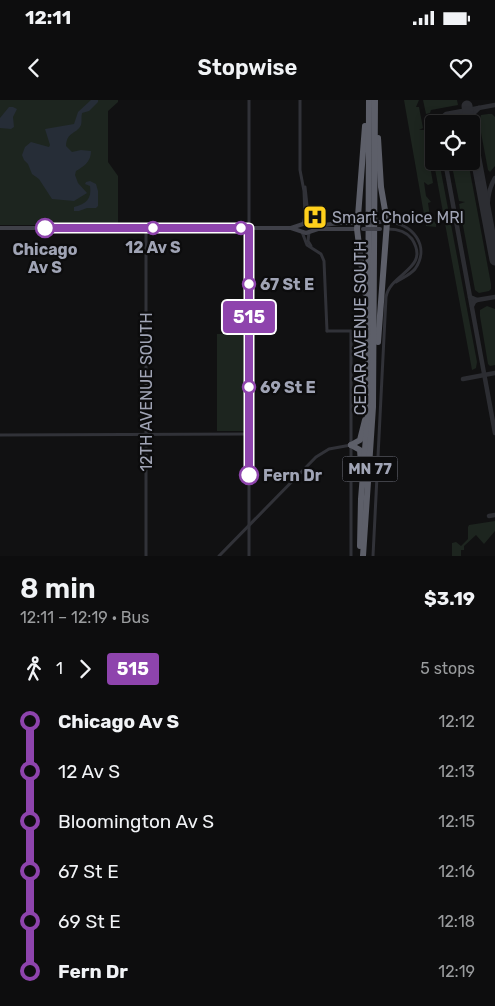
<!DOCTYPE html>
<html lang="en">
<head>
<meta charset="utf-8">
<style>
  :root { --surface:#0d0d0e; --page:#1b1b1c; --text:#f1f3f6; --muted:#9a9c9e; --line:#2d2d2e }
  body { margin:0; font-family:Rubik,sans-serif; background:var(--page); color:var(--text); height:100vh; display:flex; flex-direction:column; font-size:19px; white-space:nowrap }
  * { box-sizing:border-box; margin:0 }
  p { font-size:16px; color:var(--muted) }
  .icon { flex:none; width:28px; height:28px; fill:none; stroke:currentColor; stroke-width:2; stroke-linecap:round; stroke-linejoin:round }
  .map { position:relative; height:456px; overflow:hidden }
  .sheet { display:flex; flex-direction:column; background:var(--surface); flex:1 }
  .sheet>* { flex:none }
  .badge { padding:0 10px; border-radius:4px; font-size:18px; line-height:32px }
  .fabs { position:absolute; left:425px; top:15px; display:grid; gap:10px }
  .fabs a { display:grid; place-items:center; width:55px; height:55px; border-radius:5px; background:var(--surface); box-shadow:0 2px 12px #0003,0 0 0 1px var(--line); font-size:25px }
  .map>.badge { position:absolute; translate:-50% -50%; box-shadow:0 0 0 2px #fff }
  .legs { display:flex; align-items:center; gap:8px; height:55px; padding:0 20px; font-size:16px }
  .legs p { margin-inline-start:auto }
  .summary { display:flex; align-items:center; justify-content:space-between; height:85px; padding:0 20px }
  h1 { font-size:28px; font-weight:600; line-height:38px }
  ul { padding:0 20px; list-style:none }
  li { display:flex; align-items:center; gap:18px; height:50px; font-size:19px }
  li i { display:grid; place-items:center; width:8px; height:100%; margin:0 6px; background:currentColor }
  li i::after { content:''; width:12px; height:12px; margin:-6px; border:4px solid; border-radius:50%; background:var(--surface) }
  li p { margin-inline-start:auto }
  li:first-child i { background:linear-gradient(#0000 50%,currentColor 0) }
  li:last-child i { background:linear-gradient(currentColor 50%,#0000 0) }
  .status { display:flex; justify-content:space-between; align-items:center; height:35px; padding:0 25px; background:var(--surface); direction:ltr }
  .status svg { height:14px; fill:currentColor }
  header { display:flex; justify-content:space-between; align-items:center; height:65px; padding:0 20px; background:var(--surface); font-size:22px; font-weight:600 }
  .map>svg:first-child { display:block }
  .green { fill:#1d251f }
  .water { fill:#262d37 }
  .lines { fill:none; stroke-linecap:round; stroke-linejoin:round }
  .taxiway { stroke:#2c2d32; stroke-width:4.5 }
  .runway { stroke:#2c2d32; stroke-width:11 }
  .tertiary { stroke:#313238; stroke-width:3 }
  .secondary { stroke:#3f4048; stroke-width:4 }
  .motorway { stroke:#5d5f69; stroke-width:6 }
  .secondary-bridge { stroke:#3f4048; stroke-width:4 }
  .line-1-casing { stroke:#fff; stroke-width:11 }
  .line-1 { stroke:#8e44ad; stroke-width:8 }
  .stop-1-dot { fill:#fff; stroke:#8e44ad; stroke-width:2.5 }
  .labels { text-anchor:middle; stroke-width:4.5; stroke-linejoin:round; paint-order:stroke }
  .shield { fill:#0c0c0d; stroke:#747683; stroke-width:1 }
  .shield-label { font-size:15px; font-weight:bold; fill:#a0a4b5 }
  .poi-label { font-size:16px; fill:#a0a4b5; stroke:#0c0c0d; text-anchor:start }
  .stop-label { font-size:16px; font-weight:bold; fill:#a0a4b5; stroke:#0c0c0d; text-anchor:start }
  .street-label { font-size:16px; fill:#a0a4b5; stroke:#0c0c0d }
</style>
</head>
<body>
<div class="status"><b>12:11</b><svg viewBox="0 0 49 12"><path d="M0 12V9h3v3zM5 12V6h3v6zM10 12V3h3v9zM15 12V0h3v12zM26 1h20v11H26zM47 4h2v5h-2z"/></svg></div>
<header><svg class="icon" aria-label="back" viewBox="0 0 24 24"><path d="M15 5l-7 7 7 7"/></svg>Stopwise<svg class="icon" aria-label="heart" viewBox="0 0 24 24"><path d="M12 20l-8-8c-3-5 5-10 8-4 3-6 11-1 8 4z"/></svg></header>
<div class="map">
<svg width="495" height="456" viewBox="0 0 495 456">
  <rect width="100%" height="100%" fill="#111112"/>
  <g class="green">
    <polygon points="0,0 118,0 118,2 108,11 108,62 118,76 118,125 0,125"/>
    <polygon points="404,0 419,0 416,7 419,7 423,28 419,30 424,30 433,83 428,85 424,82 426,96 431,102 428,103 430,116 436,124 436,127 426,126"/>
    <polygon points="423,0 457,0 458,5 431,10 430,13 426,14"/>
    <polygon points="488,14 492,14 495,17 495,66 490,72 488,70 479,22 481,15"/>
    <polygon points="431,17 434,32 434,61 439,61 477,262 476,268 472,270 426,20"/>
    <polygon points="451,61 468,61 491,184 491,189 489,191 479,193 475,190 459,104 465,102 459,101"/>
    <polygon points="487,206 495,209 495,265 490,266 488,264 480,216 480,210"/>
    <rect x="217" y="234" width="30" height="97"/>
    <polygon points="495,421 495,431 484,444 476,435 464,446 464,450 461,450 461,456 452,456 452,443 456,442 461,446 468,439 468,427 469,425"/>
  </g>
  <g class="water">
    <path d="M91 0H98V2L89 11 82 13C81 17 82 22 81 25 76 35 67 31 66 46L72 52 81 50 91 51C91 62 84 66 76 71L75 75 78 83 87 93 74 101 52 99 39 79 32 74 28 64 24 60 22 55 25 47 31 42 49 47 50 45 45 29 74 24 78 12Z"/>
    <polygon points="9,7 13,7 17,9 13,17 14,27 11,29 0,28 0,18"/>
    <path d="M90 81 96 84 98 91V106L96 108H87L79 111H74V107C86 104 92 99 90 86L85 84 86 82Z"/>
  </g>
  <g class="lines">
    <g class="taxiway">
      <polyline points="456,13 463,15 469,24"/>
      <polyline points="438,24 440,19 446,14 495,5"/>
      <polyline points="470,24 472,15 479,8"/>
      <polyline points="471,48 477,63"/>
      <polyline points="445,61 495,333"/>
      <path d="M490 132C487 113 485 95 495 78"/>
      <polyline points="470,197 477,200 474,202 472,206"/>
      <polyline points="477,200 495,197"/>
      <polyline points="463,279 495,273"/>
      <polyline points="489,416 495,415"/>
    </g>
    <g class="runway">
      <polyline points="467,6 470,24"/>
      <polyline points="471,32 495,160"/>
    </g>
    <g class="tertiary">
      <polyline points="300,0 300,70 304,91 305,116 303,124"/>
      <polyline points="305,87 309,124"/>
      <path d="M388 122C412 123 431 146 415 169 410 175 402 178 396 182"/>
      <polyline points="146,128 146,456"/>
      <polyline points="302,132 307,145 321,154 324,161 327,231"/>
      <polyline points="309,132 308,141 311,146"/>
      <polyline points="327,231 351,231 351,456"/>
      <polyline points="0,335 249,334"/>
      <polyline points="219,456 316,357 329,349 351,345"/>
      <polyline points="249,456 249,0"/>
      <path d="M373 456 386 197C390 173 431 169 412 139 406 131 397 129 388 129"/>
    </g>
    <g class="secondary">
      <polyline points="0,128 86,128"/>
      <polyline points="85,128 291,128 306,133 318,129 358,129"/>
      <polyline points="291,128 306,123 315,126 340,123 359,123"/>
    </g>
    <g class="motorway">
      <polyline points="365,193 357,129 365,26"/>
      <polyline points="378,242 387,122 381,87 378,38"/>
      <polyline points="351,345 360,350 361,363"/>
      <polyline points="351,345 360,340 365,320"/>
      <polyline points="360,446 361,399 368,312 369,0"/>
      <polyline points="363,456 373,307 375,0"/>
    </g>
    <g class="secondary-bridge">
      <polyline points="363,123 380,122"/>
      <polyline points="363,129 380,129"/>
    </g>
  </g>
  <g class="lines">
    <g class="line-1-casing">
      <polyline id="line-1" points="45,128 249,128 249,375"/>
    </g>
    <use href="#line-1" class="line-1"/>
  </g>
  <defs>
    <g id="hospital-square" transform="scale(1.25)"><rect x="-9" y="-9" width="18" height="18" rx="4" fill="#ffd01c" stroke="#0c0c0d"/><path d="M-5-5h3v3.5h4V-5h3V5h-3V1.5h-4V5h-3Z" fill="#111"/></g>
  </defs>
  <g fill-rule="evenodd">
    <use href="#hospital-square" x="315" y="117"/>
  </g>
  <g class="stop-1-dot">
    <circle cx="45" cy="128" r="9"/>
    <circle cx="153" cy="128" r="6"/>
    <circle cx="241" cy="128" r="6"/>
    <circle cx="249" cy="184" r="6"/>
    <circle cx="249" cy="287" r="6"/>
    <circle cx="249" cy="375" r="9"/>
  </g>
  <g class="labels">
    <rect class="shield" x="342.5" y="356.5" width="55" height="25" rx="4"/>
    <g class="shield-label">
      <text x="370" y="374">MN 77</text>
    </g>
    <g class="poi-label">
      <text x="332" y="123">Smart Choice MRI</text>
    </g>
    <g class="stop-label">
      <text x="153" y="153" text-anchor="middle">12 Av S</text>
      <text x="45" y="155" text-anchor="middle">Chicago<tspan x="45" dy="18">Av S</tspan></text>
      <text x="260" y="190">67 St E</text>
      <text x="260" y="293">69 St E</text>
      <text x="263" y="381">Fern Dr</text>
    </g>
    <g class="street-label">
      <text transform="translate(360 228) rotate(-90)" y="6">CEDAR AVENUE SOUTH</text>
      <text transform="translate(146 292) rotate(-90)" y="6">12TH AVENUE SOUTH</text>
    </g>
  </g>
</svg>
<div class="fabs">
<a><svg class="icon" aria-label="locate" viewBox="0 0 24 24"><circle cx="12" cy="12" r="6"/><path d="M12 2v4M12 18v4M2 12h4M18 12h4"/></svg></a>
</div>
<b class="badge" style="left:249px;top:217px;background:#8e44ad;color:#fff">515</b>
</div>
<section class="sheet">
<div class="summary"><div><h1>8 min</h1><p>12:11 – 12:19 · Bus</p></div><b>$3.19</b></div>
<div class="legs"><svg class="icon" aria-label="walk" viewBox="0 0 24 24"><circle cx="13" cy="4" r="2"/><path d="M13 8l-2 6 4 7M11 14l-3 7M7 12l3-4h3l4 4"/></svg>1<svg class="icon" aria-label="forward" viewBox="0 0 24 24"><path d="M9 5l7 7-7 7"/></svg><b class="badge" style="background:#8e44ad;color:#fff">515</b><p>5 stops</p></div>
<ul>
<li><i style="color:#8e44ad"></i><b>Chicago Av S</b><p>12:12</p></li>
<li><i style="color:#8e44ad"></i><span>12 Av S</span><p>12:13</p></li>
<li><i style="color:#8e44ad"></i><span>Bloomington Av S</span><p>12:15</p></li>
<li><i style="color:#8e44ad"></i><span>67 St E</span><p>12:16</p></li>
<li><i style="color:#8e44ad"></i><span>69 St E</span><p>12:18</p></li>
<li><i style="color:#8e44ad"></i><b>Fern Dr</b><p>12:19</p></li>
</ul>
</section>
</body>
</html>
